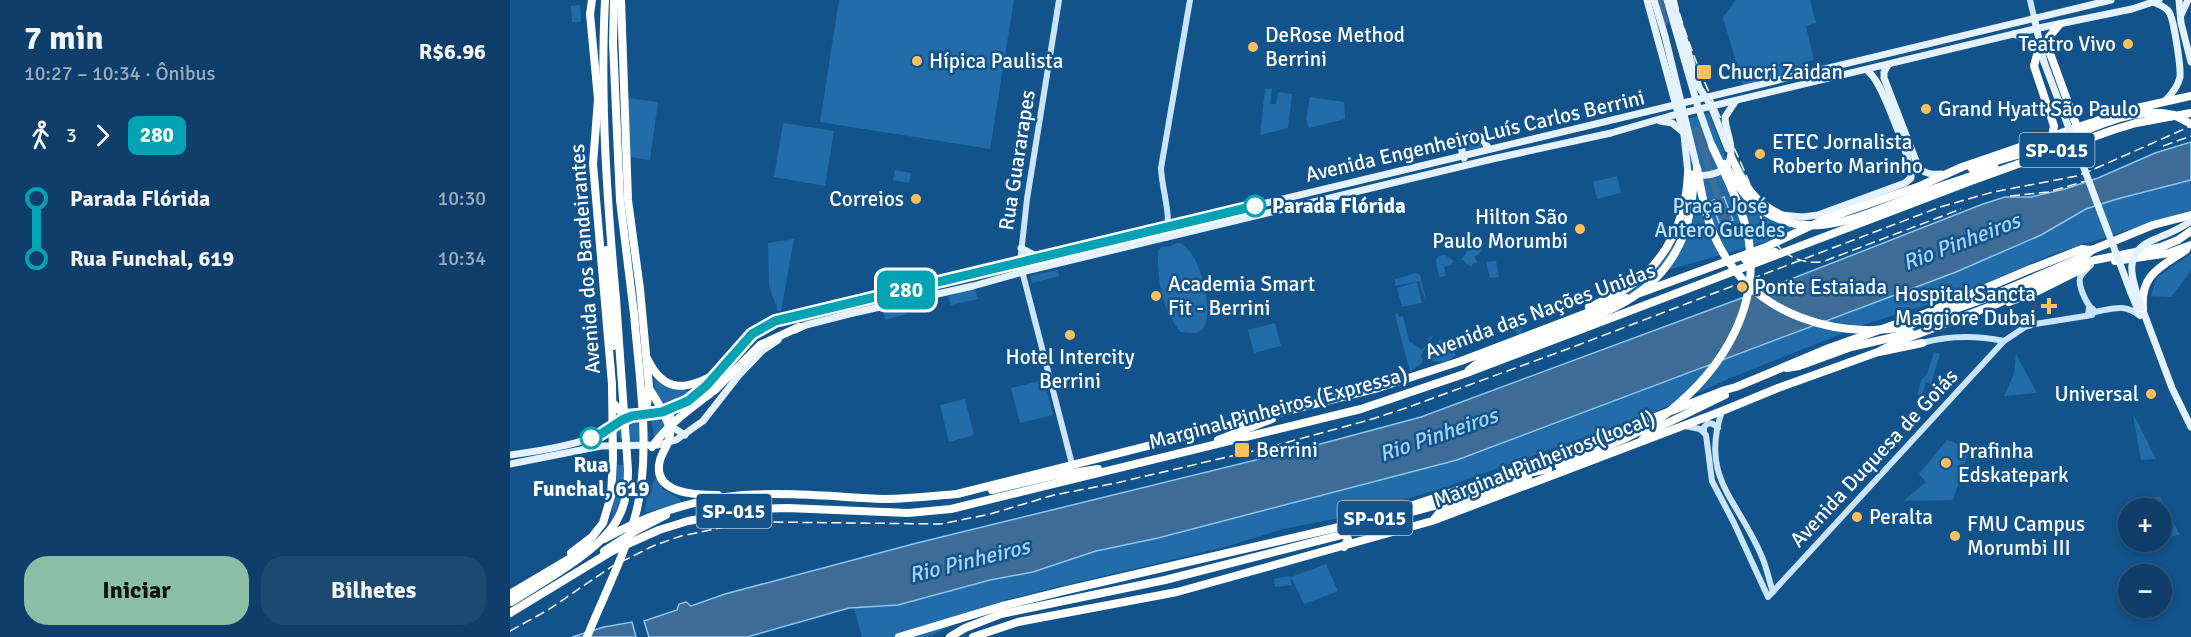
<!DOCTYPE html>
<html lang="pt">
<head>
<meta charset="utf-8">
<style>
  :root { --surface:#0e3e69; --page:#1c4971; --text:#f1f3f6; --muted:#9baec0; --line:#2e577d; --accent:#8abfa5 }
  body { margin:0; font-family:Signika,sans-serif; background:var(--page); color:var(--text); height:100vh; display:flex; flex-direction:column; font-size:22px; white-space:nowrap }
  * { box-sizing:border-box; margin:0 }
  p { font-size:20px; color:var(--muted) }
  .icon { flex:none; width:33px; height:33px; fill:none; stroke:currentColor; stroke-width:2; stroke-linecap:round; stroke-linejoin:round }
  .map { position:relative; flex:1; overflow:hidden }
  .drawer { display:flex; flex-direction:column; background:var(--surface); width:510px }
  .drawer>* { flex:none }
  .badge { padding:0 12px; border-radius:9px; font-size:21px; line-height:39px }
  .controls { position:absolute; left:1608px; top:498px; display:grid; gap:12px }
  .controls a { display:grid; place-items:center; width:54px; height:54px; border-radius:50%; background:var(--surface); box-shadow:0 3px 9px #0003,0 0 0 2px var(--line); font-size:30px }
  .map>.badge { position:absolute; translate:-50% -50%; box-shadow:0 0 0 3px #fff }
  .legs { display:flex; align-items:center; gap:9px; height:66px; padding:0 24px; font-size:20px }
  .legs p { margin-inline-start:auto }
  .overview { display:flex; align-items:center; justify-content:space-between; height:102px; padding:0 24px }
  h1 { font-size:33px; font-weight:700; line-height:45px }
  .action { display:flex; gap:12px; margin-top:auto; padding:12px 24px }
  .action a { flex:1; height:69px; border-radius:24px; background:var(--accent); color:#111; font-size:24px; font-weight:700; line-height:69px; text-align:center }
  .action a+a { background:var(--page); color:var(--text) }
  ul { padding:0 24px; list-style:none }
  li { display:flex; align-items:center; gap:21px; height:60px; font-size:22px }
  li i { display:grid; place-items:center; width:9px; height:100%; margin:0 8px; background:currentColor }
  li i::after { content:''; width:15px; height:15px; margin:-8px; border:4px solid; border-radius:50%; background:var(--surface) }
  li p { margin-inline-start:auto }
  li:first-child i { background:linear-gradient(#0000 50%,currentColor 0) }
  li:last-child i { background:linear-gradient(currentColor 50%,#0000 0) }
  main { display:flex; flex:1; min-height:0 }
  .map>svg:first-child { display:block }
  .green { fill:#216ca9 }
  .water { fill:#3d6c96; stroke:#8cc6f4; stroke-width:1.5 }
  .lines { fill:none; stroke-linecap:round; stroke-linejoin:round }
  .river { stroke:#3d6c96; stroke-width:7 }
  .secondary { stroke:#c9e4fc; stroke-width:6 }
  .primary { stroke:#e4f1ff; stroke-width:7 }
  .highway { stroke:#fff; stroke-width:8 }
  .rail { stroke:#fff; stroke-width:1.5; stroke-dasharray:10 4.5; stroke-linecap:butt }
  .primary-bridge { stroke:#e4f1ff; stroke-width:7 }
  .highway-bridge { stroke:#fff; stroke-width:8 }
  .line-1-casing { stroke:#fff; stroke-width:14 }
  .line-1 { stroke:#00a3b4; stroke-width:9 }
  .poi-dot { fill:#ffc05a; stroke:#12538c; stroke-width:2 }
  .stop-1-dot { fill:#fff; stroke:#00a3b4; stroke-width:3 }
  .labels { text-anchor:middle; stroke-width:5; stroke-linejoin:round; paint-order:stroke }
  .shield { fill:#12538c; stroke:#b8cbdc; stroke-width:1.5 }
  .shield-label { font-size:20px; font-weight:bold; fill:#fff }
  .poi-label { font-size:21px; fill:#fff; stroke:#12538c; text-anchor:start }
  .street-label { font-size:21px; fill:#fff; stroke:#12538c }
  .stop-label { font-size:21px; font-weight:bold; fill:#fff; stroke:#12538c; text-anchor:start }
  .park-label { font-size:21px; fill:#c1e2fc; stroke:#12538c }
  .water-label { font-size:22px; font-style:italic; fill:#a6d3f8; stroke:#12538c }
</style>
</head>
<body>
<main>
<section class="drawer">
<div class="overview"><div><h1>7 min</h1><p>10:27 – 10:34 · Ônibus</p></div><b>R$6.96</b></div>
<div class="legs"><svg class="icon" aria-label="walk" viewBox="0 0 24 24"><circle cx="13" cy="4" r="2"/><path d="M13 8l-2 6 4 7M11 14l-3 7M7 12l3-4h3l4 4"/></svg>3<svg class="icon" aria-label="forward" viewBox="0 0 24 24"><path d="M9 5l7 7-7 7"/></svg><b class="badge" style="background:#00a3b4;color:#fff">280</b></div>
<ul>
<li><i style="color:#00a3b4"></i><b>Parada Flórida</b><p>10:30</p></li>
<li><i style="color:#00a3b4"></i><b>Rua Funchal, 619</b><p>10:34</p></li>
</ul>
<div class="action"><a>Iniciar</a><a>Bilhetes</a></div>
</section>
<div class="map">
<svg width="1681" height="637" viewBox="0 0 1681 637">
  <rect width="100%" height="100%" fill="#12538c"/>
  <g class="green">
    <polygon points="329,0 504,0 480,149 310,122"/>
    <polygon points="1225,0 1300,0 1306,23 1296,26 1304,60 1292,63 1294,70 1233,85 1213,18"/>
    <polygon points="70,5 71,22 62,22 61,6"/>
    <polygon points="755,89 762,89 760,104 766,104 768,92 782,94 778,128 750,135"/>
    <polygon points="800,97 834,102 835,119 799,128 796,119"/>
    <polygon points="118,98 148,102 140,160 119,157"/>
    <path d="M1199 113 1216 157 1228 182 1238 196 1293 227 1266 239 1151 272 1135 286 1115 297 1112 294C1124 287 1134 280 1143 270 1149 265 1153 257 1158 251 1166 243 1173 241 1171 228L1179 187 1169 121Z"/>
    <polygon points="273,123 324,131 315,186 264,177"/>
    <polygon points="967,137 973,148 955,153 954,145 958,138"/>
    <polygon points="385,170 401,173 399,183 383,180"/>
    <polygon points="1107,176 1111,193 1087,199 1083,182"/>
    <polygon points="1681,180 1681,210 1543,254 1448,295 1356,324 1225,376 1142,413 927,490 829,518 773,529 715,547 494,600 418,637 352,637 344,608 388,605 480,580 523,572 586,551 648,538 947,460 1446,272 1531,235 1576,209 1607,199"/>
    <polygon points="284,239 271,311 268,311 259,286 258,243"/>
    <path d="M667 243C690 244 709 323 689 332 684 334 676 332 670 332 652 308 647 281 648 251L651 247H658Z"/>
    <polygon points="975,243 969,254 965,256 967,263 962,264 962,267 955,263 954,260 951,260 960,247"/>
    <polygon points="1681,254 1681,271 1661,297 1641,296 1647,277"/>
    <polygon points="935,255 944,261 942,262 942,265 934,267 936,276 929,277 926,261 928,256"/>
    <polygon points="986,261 989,277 980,278 976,262"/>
    <polygon points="548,270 549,276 522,283 520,276"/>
    <polygon points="906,273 910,275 917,304 909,281 885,286 885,279"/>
    <polygon points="907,282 912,303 892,307 887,288"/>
    <polygon points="465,289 468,299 441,305 438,296"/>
    <polygon points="394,305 397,314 375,320 373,311"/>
    <polygon points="888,313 889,317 893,316 899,341 912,350 921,336 923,336 911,355 913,362 900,372 885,315"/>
    <polygon points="1007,316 1013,326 1011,334 1007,334 1002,327 1003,317"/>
    <polygon points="765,323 771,346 744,353 738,330"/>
    <polygon points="930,339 934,341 937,349 945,353 945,356 935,362 922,361 919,356"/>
    <polygon points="1424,352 1430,354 1421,384 1416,382 1411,399 1407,398 1411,380 1417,374"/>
    <polygon points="1506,354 1527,393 1494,396 1504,374"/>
    <polygon points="144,378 162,389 182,391 164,402 147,407"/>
    <polygon points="534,380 543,415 510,423 501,388"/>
    <polygon points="455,399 464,435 439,442 430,405"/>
    <polygon points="1623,415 1625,417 1646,459 1631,460"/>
    <polygon points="143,418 151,418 154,420 157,438 150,441 144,437 141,420"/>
    <path d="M137 420 139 442C125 442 108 447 106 429 115 419 125 420 137 420Z"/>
    <polygon points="1437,440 1460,448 1443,500 1393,501 1416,482 1409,474"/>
    <path d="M105 464 114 465C114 488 112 508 99 527L102 516Z"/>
    <polygon points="146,477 153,489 170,499 171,502 134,513 138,492"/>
    <polygon points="1650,497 1670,535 1652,538 1652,508 1631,508 1629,498"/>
    <polygon points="816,564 828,591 794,604 781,577"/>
    <polygon points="780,576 782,585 765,587 764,579"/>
  </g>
  <g class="water">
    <polygon points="1681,142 1681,180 1607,199 1576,209 1531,235 1446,272 947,460 648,538 586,551 523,572 480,580 388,605 339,608 237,637 139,637 134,621 167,610 169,604 176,602 181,606 215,594 407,543 799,447 911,417 1248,292 1473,204 1495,197 1521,197 1555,189 1588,178 1645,153"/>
    <polygon points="1214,197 1223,220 1210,225 1201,201"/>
    <polygon points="122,622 126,637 62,637 94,627"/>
  </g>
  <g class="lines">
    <g class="river">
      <polyline points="1149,0 1155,22"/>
      <polyline points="1187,130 1216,223"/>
    </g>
    <g class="secondary">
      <polyline points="549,0 517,199 510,263 562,464"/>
      <polyline points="1520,0 1524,17"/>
      <path d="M656 238C662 215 652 191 651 168L680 0"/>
      <path d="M1581 308C1576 302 1568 286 1570 278 1572 273 1577 269 1581 265"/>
      <path d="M1584 312C1603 309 1614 303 1630 316"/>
      <path d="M1412 343C1440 335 1465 335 1494 341"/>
      <path d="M1212 411C1189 479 1229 500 1252 557 1257 568 1259 581 1263 592"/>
      <polyline points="1175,426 1190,429 1196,435 1202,481 1224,523 1258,597 1494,341 1515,327 1525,324 1582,315 1584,312 1583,309 1579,308 1578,314"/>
      <polyline points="1194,432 1194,427 1198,423 1203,424 1208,428"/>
    </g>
    <g class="primary">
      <path d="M1137 0 1174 135 1178 173C1196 179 1222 174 1221 150 1221 139 1215 128 1215 117L1225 102"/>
      <polyline points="1162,0 1189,87 1201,106 1218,149"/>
      <polyline points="1669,0 1671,23 1681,62"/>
      <path d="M1643 2C1648 4 1656 7 1659 12 1664 19 1671 68 1670 77 1668 86 1662 94 1655 101"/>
      <polyline points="1671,15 1678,0"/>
      <polyline points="1524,17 1534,62"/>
      <polyline points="1504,34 1520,41 1529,47"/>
      <path d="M1378 65 1374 72V78L1408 166C1413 174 1422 175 1431 174"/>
      <polyline points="1150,121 1162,123 1172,131"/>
      <path d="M954 158C950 149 951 140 961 134L971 137 979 149"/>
      <path d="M1271 215 1293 217 1308 215 1395 183 1401 178C1403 165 1375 95 1366 81 1364 77 1361 74 1357 70"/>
      <polyline points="511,248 530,258"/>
      <polyline points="1621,293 1630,315"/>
      <polyline points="1632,308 1662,388 1681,427"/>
      <polyline points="285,330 296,325 339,314 463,286 520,270 982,159 1101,133 1160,116 1529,28 1622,9 1649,0"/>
      <polyline points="160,409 162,427 175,435"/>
      <path d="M0 455C30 451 62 446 90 435 101 430 109 419 121 416 148 410 161 414 185 395 207 378 220 352 241 334 248 328 257 325 265 321L1601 0"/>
      <polyline points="0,464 91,446 148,445 166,440 193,421 229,375 253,350 268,340"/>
    </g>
    <g class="highway">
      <path d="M95 0C90 99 97 200 106 299"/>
      <polyline points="104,0 103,43 110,200 124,314"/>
      <polyline points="1550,24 1539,37 1537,45 1567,127"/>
      <polyline points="1529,47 1524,66 1544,126 1542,136"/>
      <path d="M1221 157C1235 186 1244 204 1276 217"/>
      <path d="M1462 169C1487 160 1513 154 1538 145 1577 132 1621 105 1663 115"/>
      <polyline points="1408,194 1485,168"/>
      <polyline points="97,250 103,346"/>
      <polyline points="1235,259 1265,252"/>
      <polyline points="1605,261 1659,253 1681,245"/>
      <polyline points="1130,293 1256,247 1315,219 1410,186 1452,167 1618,110 1681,96"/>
      <polyline points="1479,297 1575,256 1582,250"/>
      <polyline points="1499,302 1528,291 1576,267"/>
      <path d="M1079 307C1092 301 1105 296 1117 288 1157 262 1176 220 1178 173"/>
      <path d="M1633 309C1630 274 1651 267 1676 250"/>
      <polyline points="1369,352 1412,343"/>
      <path d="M138 360C155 395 178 389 206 374"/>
      <polyline points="1277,368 1289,366 1341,347 1401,333"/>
      <polyline points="959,370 973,359 1033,336"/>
      <path d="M139 388C146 400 157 416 160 430 162 440 153 450 150 460 141 494 186 495 208 495"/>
      <polyline points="206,389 250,345 289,327"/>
      <polyline points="103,403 112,413 130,412 137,405 139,386 130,289 118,200 111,0"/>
      <polyline points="708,440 762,419"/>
      <polyline points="1132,440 1139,432 1215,395"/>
      <polyline points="1008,475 1038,469"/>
      <polyline points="482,490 542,476 588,469"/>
      <polyline points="891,515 942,501 974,488"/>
      <polyline points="925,518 930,512 1018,477"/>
      <path d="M94 539C137 515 183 499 233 495 280 492 327 497 374 499 399 499 423 496 447 494L868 388 951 361 1116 298"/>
      <polyline points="94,551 127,530 156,515"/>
      <polyline points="61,553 82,537 93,523 101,496 103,459 102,384 83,164 88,99 80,14 82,0"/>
      <polyline points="0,594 81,546"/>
      <polyline points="0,613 102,551 149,530 178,521 245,509 277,508 398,513 441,509 851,409 954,374 1461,181 1603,130 1626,123 1681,113"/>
      <polyline points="389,637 492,606 553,591 855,521 1006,471 1215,390 1226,387 1319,348 1417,313 1518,270 1572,249 1582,250 1643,225 1681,215"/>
      <polyline points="440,637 455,628 491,614 655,580 831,535 836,535 838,539 834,547"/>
      <polyline points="463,637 508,622 667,592 922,521 1212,411 1268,388 1368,352 1387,342 1489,303 1567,265 1585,260 1651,247 1668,240 1681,231"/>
    </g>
    <g class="rail">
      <path d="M1166 0C1182 64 1214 122 1239 182 1247 202 1250 224 1264 241 1276 257 1292 264 1312 262L1451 209"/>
      <polyline points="1653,146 1681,136"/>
      <polyline points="1500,196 1538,192 1579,180"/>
      <polyline points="0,631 38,610 101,567 143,546 171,536 220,526 255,522 431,524 480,514 544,495 606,483 760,447 859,420 896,408 1063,347 1430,207 1483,192 1567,176 1582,170 1681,126"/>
    </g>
    <g class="primary-bridge">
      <polyline points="1144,0 1155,36 1187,168"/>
      <polyline points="1157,0 1188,107 1202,146"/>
      <polyline points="1534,62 1621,293"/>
      <path d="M1632 308C1623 282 1610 254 1643 240 1656 234 1669 230 1681 221"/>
    </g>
    <g class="highway-bridge">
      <polyline points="1664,115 1681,124"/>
      <path d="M1214 164C1223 177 1230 191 1241 201 1292 248 1350 216 1404 196"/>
      <path d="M1187 168C1192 196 1197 226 1212 251 1248 315 1325 339 1395 327L1479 297"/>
      <path d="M1033 336C1092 314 1149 299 1174 234 1181 216 1182 195 1185 175"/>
      <path d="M142 447C159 423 183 407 206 389"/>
      <path d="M1049 466C1084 451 1126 438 1156 414 1214 369 1255 302 1236 227 1228 199 1214 172 1202 146"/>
      <path d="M1 602C31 583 90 551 107 520 116 505 118 488 118 470L106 299"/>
      <path d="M77 637C94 595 116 553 127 509 141 451 129 374 124 314"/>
    </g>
  </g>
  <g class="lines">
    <g class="line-1-casing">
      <polyline id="line-1" points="81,438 91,434 112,420 122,416 152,412 178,401 196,386 242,334 265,321 745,206"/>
    </g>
    <use href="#line-1" class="line-1"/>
  </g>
  <g class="poi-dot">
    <circle cx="1618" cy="44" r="6"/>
    <circle cx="743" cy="47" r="6"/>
    <circle cx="407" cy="61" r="6"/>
    <rect x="1186" y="64" width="16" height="16" rx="3"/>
    <circle cx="1416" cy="109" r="6"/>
    <circle cx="1250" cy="154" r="6"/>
    <circle cx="406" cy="199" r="6"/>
    <circle cx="1070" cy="229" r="6"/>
    <circle cx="1232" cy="287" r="6"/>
    <circle cx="646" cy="296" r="6"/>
    <path d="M1536 297h6v6h6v6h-6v6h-6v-6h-6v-6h6z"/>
    <circle cx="560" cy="335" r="6"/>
    <circle cx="1641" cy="394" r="6"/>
    <rect x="724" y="442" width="16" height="16" rx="3"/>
    <circle cx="1436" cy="463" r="6"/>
    <circle cx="1347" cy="517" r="6"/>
    <circle cx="1445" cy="536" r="6"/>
  </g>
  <g class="stop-1-dot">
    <circle cx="745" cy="206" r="10"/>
    <circle cx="81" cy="438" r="10"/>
  </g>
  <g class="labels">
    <g class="shield">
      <rect x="1509.5" y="133" width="75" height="34" rx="4.5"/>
      <rect x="186.5" y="494" width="75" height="34" rx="4.5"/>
      <rect x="827.5" y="501" width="75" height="34" rx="4.5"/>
    </g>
    <g class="shield-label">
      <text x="1547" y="157">SP-015</text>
      <text x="224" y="518">SP-015</text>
      <text x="865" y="525">SP-015</text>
    </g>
    <g class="poi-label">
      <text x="755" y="42">DeRose Method<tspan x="755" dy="24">Berrini</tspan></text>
      <text x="1606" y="51" text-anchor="end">Teatro Vivo</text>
      <text x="419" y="68">Hípica Paulista</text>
      <text x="1208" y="79">Chucri Zaidan</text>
      <text x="1428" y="116">Grand Hyatt São Paulo</text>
      <text x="1262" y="149">ETEC Jornalista<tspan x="1262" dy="24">Roberto Marinho</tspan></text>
      <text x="394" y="206" text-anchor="end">Correios</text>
      <text x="1058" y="224" text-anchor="end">Hilton São<tspan x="1058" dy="24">Paulo Morumbi</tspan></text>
      <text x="658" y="291">Academia Smart<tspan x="658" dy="24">Fit - Berrini</tspan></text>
      <text x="1244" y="294">Ponte Estaiada</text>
      <text x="1526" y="301" text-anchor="end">Hospital Sancta<tspan x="1526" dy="24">Maggiore Dubai</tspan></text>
      <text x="560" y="364" text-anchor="middle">Hotel Intercity<tspan x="560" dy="24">Berrini</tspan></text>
      <text x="1629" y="401" text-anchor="end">Universal</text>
      <text x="746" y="457">Berrini</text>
      <text x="1448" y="458">Prafinha<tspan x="1448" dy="24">Edskatepark</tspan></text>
      <text x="1359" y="524">Peralta</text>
      <text x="1457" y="531">FMU Campus<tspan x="1457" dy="24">Morumbi III</tspan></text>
    </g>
    <g class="street-label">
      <text transform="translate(965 136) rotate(-13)" y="7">Avenida Engenheiro Luís Carlos Berrini</text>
      <text transform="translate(507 160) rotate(-81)" y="7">Rua Guararapes</text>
      <text transform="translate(75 259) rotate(-94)" y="7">Avenida dos Bandeirantes</text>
      <text transform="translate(1030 311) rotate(-20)" y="7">Avenida das Nações Unidas</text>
      <text transform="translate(768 408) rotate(-15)" y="7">Marginal Pinheiros (Expressa)</text>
      <text transform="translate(1364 458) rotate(-47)" y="7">Avenida Duquesa de Goiás</text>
      <text transform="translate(1034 459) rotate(-21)" y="7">Marginal Pinheiros (Local)</text>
    </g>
    <g class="stop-label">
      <text x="762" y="213">Parada Flórida</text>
      <text x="81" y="472" text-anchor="middle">Rua<tspan x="81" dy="24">Funchal, 619</tspan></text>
    </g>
    <g class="park-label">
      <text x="1210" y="213">Praça José<tspan x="1210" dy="24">Antero Guedes</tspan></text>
    </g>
    <g class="water-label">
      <text transform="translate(1451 241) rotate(-21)" y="8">Rio Pinheiros</text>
      <text transform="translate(928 434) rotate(-19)" y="8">Rio Pinheiros</text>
      <text transform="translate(459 560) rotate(-14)" y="8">Rio Pinheiros</text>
    </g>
  </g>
</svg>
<div class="controls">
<a>+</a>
<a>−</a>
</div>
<b class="badge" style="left:396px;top:290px;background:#00a3b4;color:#fff">280</b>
</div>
</main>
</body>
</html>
